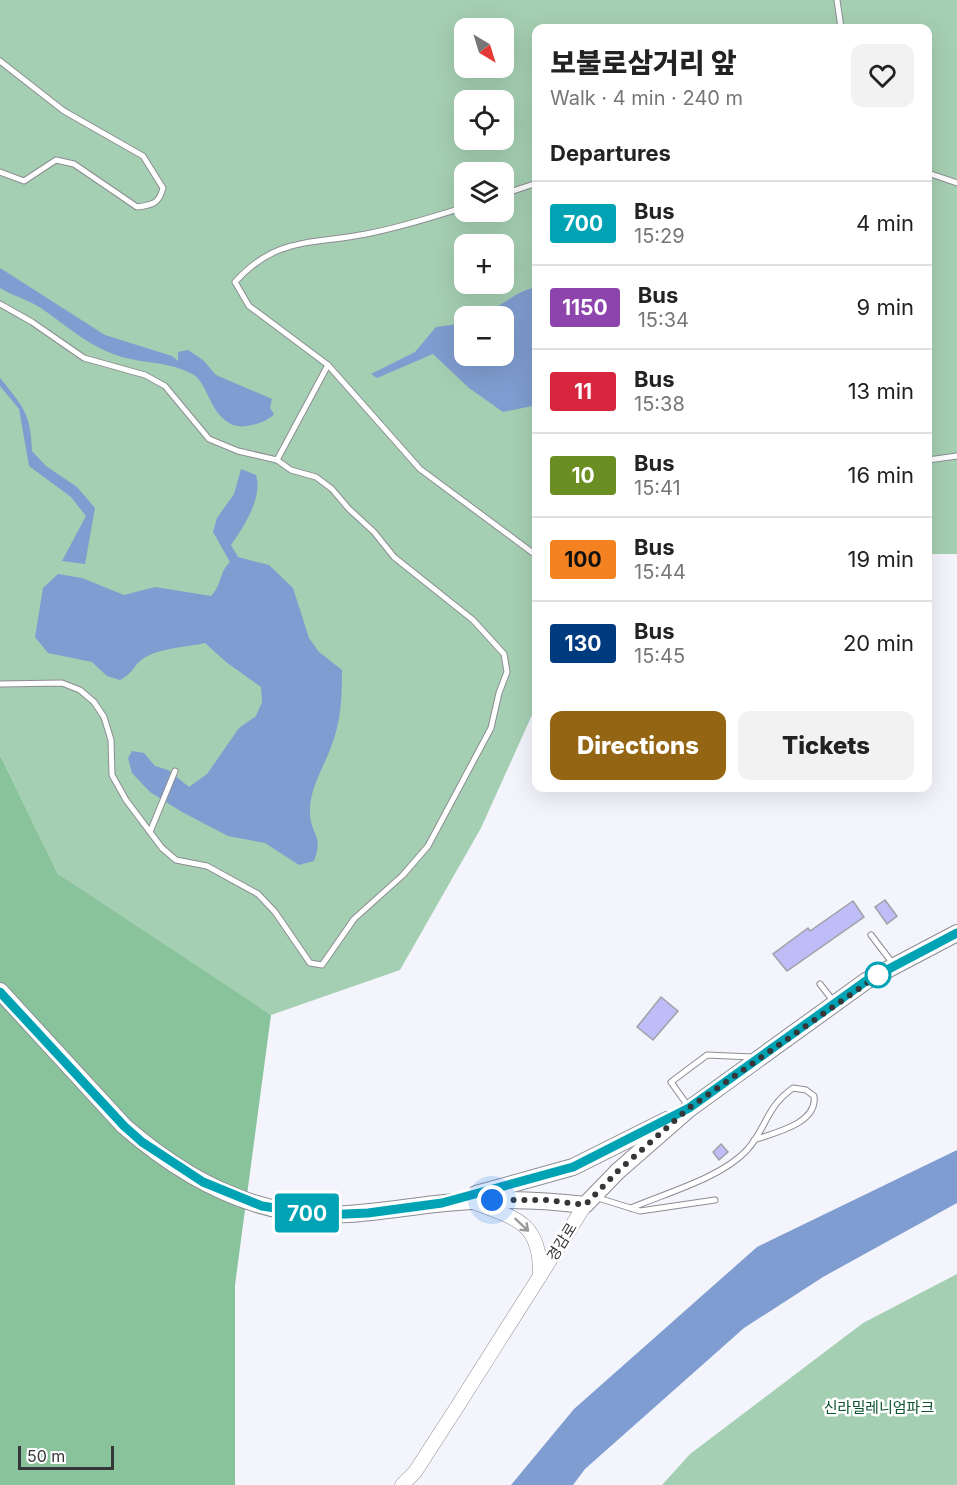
<!DOCTYPE html>
<html lang="en">
<head>
<meta charset="utf-8">
<style>
  :root { --surface:#fff; --page:#f2f2f2; --text:#222; --muted:#767676; --line:#e0e0e0; --accent:#946614 }
  body { margin:0; font-family:Inter,"Noto Sans KR",sans-serif; background:var(--page); color:var(--text); height:100vh; display:flex; flex-direction:column; font-size:22px; white-space:nowrap }
  * { box-sizing:border-box; margin:0 }
  p { font-size:20px; color:var(--muted) }
  .icon { flex:none; width:33px; height:33px; fill:none; stroke:currentColor; stroke-width:2; stroke-linecap:round; stroke-linejoin:round }
  .map { position:relative; flex:1; overflow:hidden }
  .side { position:absolute; left:532px; top:24px; width:400px; height:768px; display:flex; flex-direction:column; background:var(--surface); border-radius:12px; box-shadow:0 6px 24px #0002 }
  .side>* { flex:none }
  .badge { padding:0 12px; border-radius:4px; font-size:21px; line-height:39px }
  .needle { width:39px; rotate:142deg }
  .controls { position:absolute; left:454px; top:18px; display:grid; gap:12px }
  .controls a { display:grid; place-items:center; width:60px; height:60px; border-radius:12px; background:var(--surface); box-shadow:0 6px 24px #0002; font-size:30px }
  .scale { position:absolute; left:18px; bottom:15px; width:96px; box-sizing:border-box; padding-left:6px; border:3px solid #363639; border-top:0; font-size:16px; line-height:21px; white-space:nowrap; color:#363639; -webkit-text-stroke:4px #fff; paint-order:stroke }
  .you { position:absolute; width:30px; height:30px; margin:-15px; border:4px solid #fff; border-radius:50%; background:#1a73e8; box-shadow:0 0 0 9px #1a73e833 }
  .map>.badge { position:absolute; translate:-50% -50%; box-shadow:0 0 0 3px #fff }
  h2 { padding:0 18px; font-size:22px; line-height:54px }
  .round { display:grid; place-items:center; flex:none; width:63px; height:63px; border-radius:12px; background:var(--page) }
  .headline { display:flex; align-items:center; justify-content:space-between; height:102px; padding:0 18px }
  h1 { font-size:28px; font-weight:800; line-height:45px }
  .action { display:flex; gap:12px; margin-top:auto; padding:12px 18px }
  .action a { flex:1; height:69px; border-radius:12px; background:var(--accent); color:#fff; font-size:24px; font-weight:800; line-height:69px; text-align:center }
  .action a+a { background:var(--page); color:var(--text) }
  ul { padding:0; list-style:none }
  li { display:flex; align-items:center; gap:18px; height:84px; padding:0 18px; border-top:2px solid var(--line) }
  li div { flex:1 }
  li b { display:block; font-size:22px }
  li em { font-style:normal }
  li .badge { min-width:66px; font-weight:700; text-align:center }
  .map>svg:first-child { display:block }
  .green { fill:#a5cfb2; fill-rule:evenodd }
  .forest { fill:#89c39c }
  .water { fill:#7f9dd0 }
  .building { fill:#bebdf7; stroke:#a0a0a7; stroke-width:1.5 }
  .lines { fill:none; stroke-linecap:round; stroke-linejoin:round }
  .service-casing { stroke:#8c8c93; stroke-width:7 }
  .tertiary-casing { stroke:#8c8c93; stroke-width:15 }
  .primary-casing { stroke:#8c8c93; stroke-width:18 }
  .service { stroke:#fff; stroke-width:5 }
  .tertiary { stroke:#fff; stroke-width:14 }
  .primary { stroke:#fff; stroke-width:16 }
  .oneway { stroke:#9a9a9c }
  .line-casing { stroke:#fff; stroke-width:14 }
  .line { stroke:#00a3b4; stroke-width:9 }
  .walk { stroke:#363639; stroke-width:6; stroke-dasharray:0 10.8 }
  .stop-dot { fill:#fff; stroke:#00a3b4; stroke-width:3 }
  .labels { text-anchor:middle; stroke-width:5; stroke-linejoin:round; paint-order:stroke }
  .street-label { font-size:15px; fill:#363639; stroke:#fff }
  .park-label { font-size:15px; fill:#0d522e; stroke:#fff }
</style>
</head>
<body>
<div class="map">
<svg width="957" height="1485" viewBox="0 0 957 1485">
  <rect width="100%" height="100%" fill="#f4f5fc"/>
  <g class="green">
    <path d="M0 0H957V554H929L928 28H537V704L481 828 400 970 271 1015 169 950 58 874 0 755ZM465 28H504V68H465ZM465 100H504V140H465ZM465 172H504V212H465ZM465 244H504V284H465ZM465 316H504V356H465Z"/>
    <polygon points="957,1274 957,1485 662,1485 690,1454 863,1323"/>
  </g>
  <polygon class="forest" points="0,755 58,874 271,1015 235,1285 235,1485 0,1485"/>
  <g class="water">
    <path d="M0 268 105 335 172 356 178 361V352L188 350 203 360 216 375 272 399 270 408 274 414C268 422 247 428 237 426 210 419 209 385 194 375 170 361 144 364 119 356 88 346 67 326 41 308 29 300 13 296 0 288Z"/>
    <path d="M536 287 537 405 503 412 469 388 433 354 377 378 371 374 415 352 436 327 465 323V356H504V316H481C503 306 512 293 536 287Z"/>
    <path d="M0 378C23 406 31 414 32 451L46 466 77 487 95 508 85 564 62 561 86 516 71 497 29 466 19 409 0 386Z"/>
    <path d="M241 469 256 475C263 498 244 526 231 545L238 557 269 565 293 588 309 638 319 652 342 670C342 697 341 722 331 747 323 769 309 789 310 813 311 836 324 835 314 861L299 865 265 843 228 836 182 812 150 792 132 773 128 758 132 751 144 753 155 766 168 770 189 787 207 774 239 728 256 716 262 702 261 687 226 662 205 643C187 647 160 648 144 658 133 665 134 673 120 680L107 676 92 662 48 653 35 637 43 588 58 574 82 578 124 595 155 587 211 596C222 585 219 572 230 562L213 532 217 518 234 494Z"/>
    <polygon points="957,1150 957,1203 823,1277 744,1328 585,1469 573,1485 511,1485 574,1409 757,1247"/>
  </g>
  <g class="building">
    <polygon points="885,900 897,916 887,924 875,907"/>
    <polygon points="853,901 864,917 787,971 773,954 808,928 810,931"/>
    <polygon points="661,997 678,1011 653,1040 637,1027"/>
    <polygon points="721,1144 728,1152 719,1160 713,1152"/>
  </g>
  <g class="lines">
    <g class="service-casing">
      <g id="service">
        <polyline points="837,0 841,28"/>
        <path d="M0 61 64 111 143 156 163 188C159 204 152 205 137 207L74 164 56 160 24 181 0 172"/>
        <polyline points="928,173 957,183"/>
        <polyline points="504,194 537,183"/>
        <path d="M465 207C433 217 399 228 366 234 311 245 277 236 235 282L249 306 328 365 420 469 537 556"/>
        <polyline points="0,304 32,322 84,358 145,375 165,386 209,439 238,451 277,460 328,365"/>
        <polyline points="928,460 957,456"/>
        <polyline points="0,684 62,683 80,690 94,702 104,717 111,740 112,775 126,800 162,848 176,860 207,866 258,894 275,912 310,963 322,965 354,919 403,875 428,846 491,728 499,693 507,672 504,654 473,620 394,557 374,532 349,509 332,489 316,477 291,470 277,460"/>
        <polyline points="150,832 175,771"/>
        <polyline points="871,935 894,965"/>
        <polyline points="820,984 834,1002"/>
        <polyline points="688,1106 671,1082 707,1055 752,1057"/>
        <polyline points="598,1198 640,1211 715,1200"/>
        <path d="M631 1208C666 1193 721 1178 747 1150 767 1128 765 1108 793 1088L806 1090 814 1096C818 1124 773 1133 754 1140"/>
      </g>
    </g>
    <g class="tertiary-casing">
      <g id="tertiary">
        <path d="M473 1202C517 1219 541 1222 540 1276"/>
        <polyline points="402,1485 415,1472 457,1407 585,1205"/>
      </g>
    </g>
    <g class="primary-casing">
      <g id="primary">
        <path d="M0 991 124 1126C171 1167 228 1202 291 1212 342 1220 394 1208 445 1203 492 1198 537 1199 585 1205L618 1171 689 1109 866 981 957 933"/>
        <polyline points="476,1194 573,1167 667,1120"/>
      </g>
    </g>
    <use href="#service" class="service"/>
    <use href="#tertiary" class="tertiary"/>
    <use href="#primary" class="primary"/>
  </g>
  <defs><path id="oneway-shaft" d="M-6 0H5M1.5-3L5.5 0L1.5 3" fill="none" stroke-width="1.6" stroke-linecap="round" stroke-linejoin="round" transform="scale(1.5)"/></defs>
  <use class="oneway" href="#oneway-shaft" transform="translate(522 1225) rotate(43)"/>
  <g class="lines">
    <g class="line-casing">
      <polyline id="line" points="0,992 124,1126 142,1142 203,1182 262,1206 322,1215 368,1213 442,1203 573,1167 689,1108 866,981 957,933"/>
    </g>
    <use href="#line" class="line"/>
    <polyline class="walk" points="492,1200 546,1200 585,1205 618,1171 689,1108 880,974 878,975"/>
  </g>
  <circle class="stop-dot" cx="878" cy="975" r="12"/>
  <g class="labels">
    <g class="street-label">
      <text transform="translate(562 1242) rotate(-58)" y="5">경감로</text>
    </g>
    <g class="park-label">
      <text x="879" y="1413">신라밀레니엄파크</text>
    </g>
  </g>
</svg>
<div class="controls">
<a><svg class="needle" viewBox="-14 -14 28 28"><path d="M0-13l5 13h-10z" fill="#e53935"/><path d="M0 13l5-13h-10z" fill="#767676"/></svg></a>
<a><svg class="icon" aria-label="locate" viewBox="0 0 24 24"><circle cx="12" cy="12" r="6"/><path d="M12 2v4M12 18v4M2 12h4M18 12h4"/></svg></a>
<a><svg class="icon" aria-label="layers" viewBox="0 0 24 24"><path d="M12 4l9 5-9 5-9-5zM3 14l9 5 9-5"/></svg></a>
<a>+</a>
<a>−</a>
</div>
<div class="scale">50 m</div>
<div class="you" style="left:492px;top:1200px"></div>
<b class="badge" style="left:307px;top:1213px;background:#00a3b4;color:#fff">700</b>
<section class="side">
<div class="headline"><div><h1>보불로삼거리 앞</h1><p>Walk · 4 min · 240 m</p></div><a class="round"><svg class="icon" aria-label="heart" viewBox="0 0 24 24"><path d="M12 20l-8-8c-3-5 5-10 8-4 3-6 11-1 8 4z"/></svg></a></div>
<h2>Departures</h2>
<ul>
<li><span class="badge" style="background:#00a3b4;color:#fff">700</span><div><b>Bus</b><p>15:29</p></div><em>4 min</em></li>
<li><span class="badge" style="background:#8e44ad;color:#fff">1150</span><div><b>Bus</b><p>15:34</p></div><em>9 min</em></li>
<li><span class="badge" style="background:#d7263d;color:#fff">11</span><div><b>Bus</b><p>15:38</p></div><em>13 min</em></li>
<li><span class="badge" style="background:#6b8e23;color:#fff">10</span><div><b>Bus</b><p>15:41</p></div><em>16 min</em></li>
<li><span class="badge" style="background:#f58220;color:#111">100</span><div><b>Bus</b><p>15:44</p></div><em>19 min</em></li>
<li><span class="badge" style="background:#003b80;color:#fff">130</span><div><b>Bus</b><p>15:45</p></div><em>20 min</em></li>
</ul>
<div class="action"><a>Directions</a><a>Tickets</a></div>
</section>
</div>
</body>
</html>
